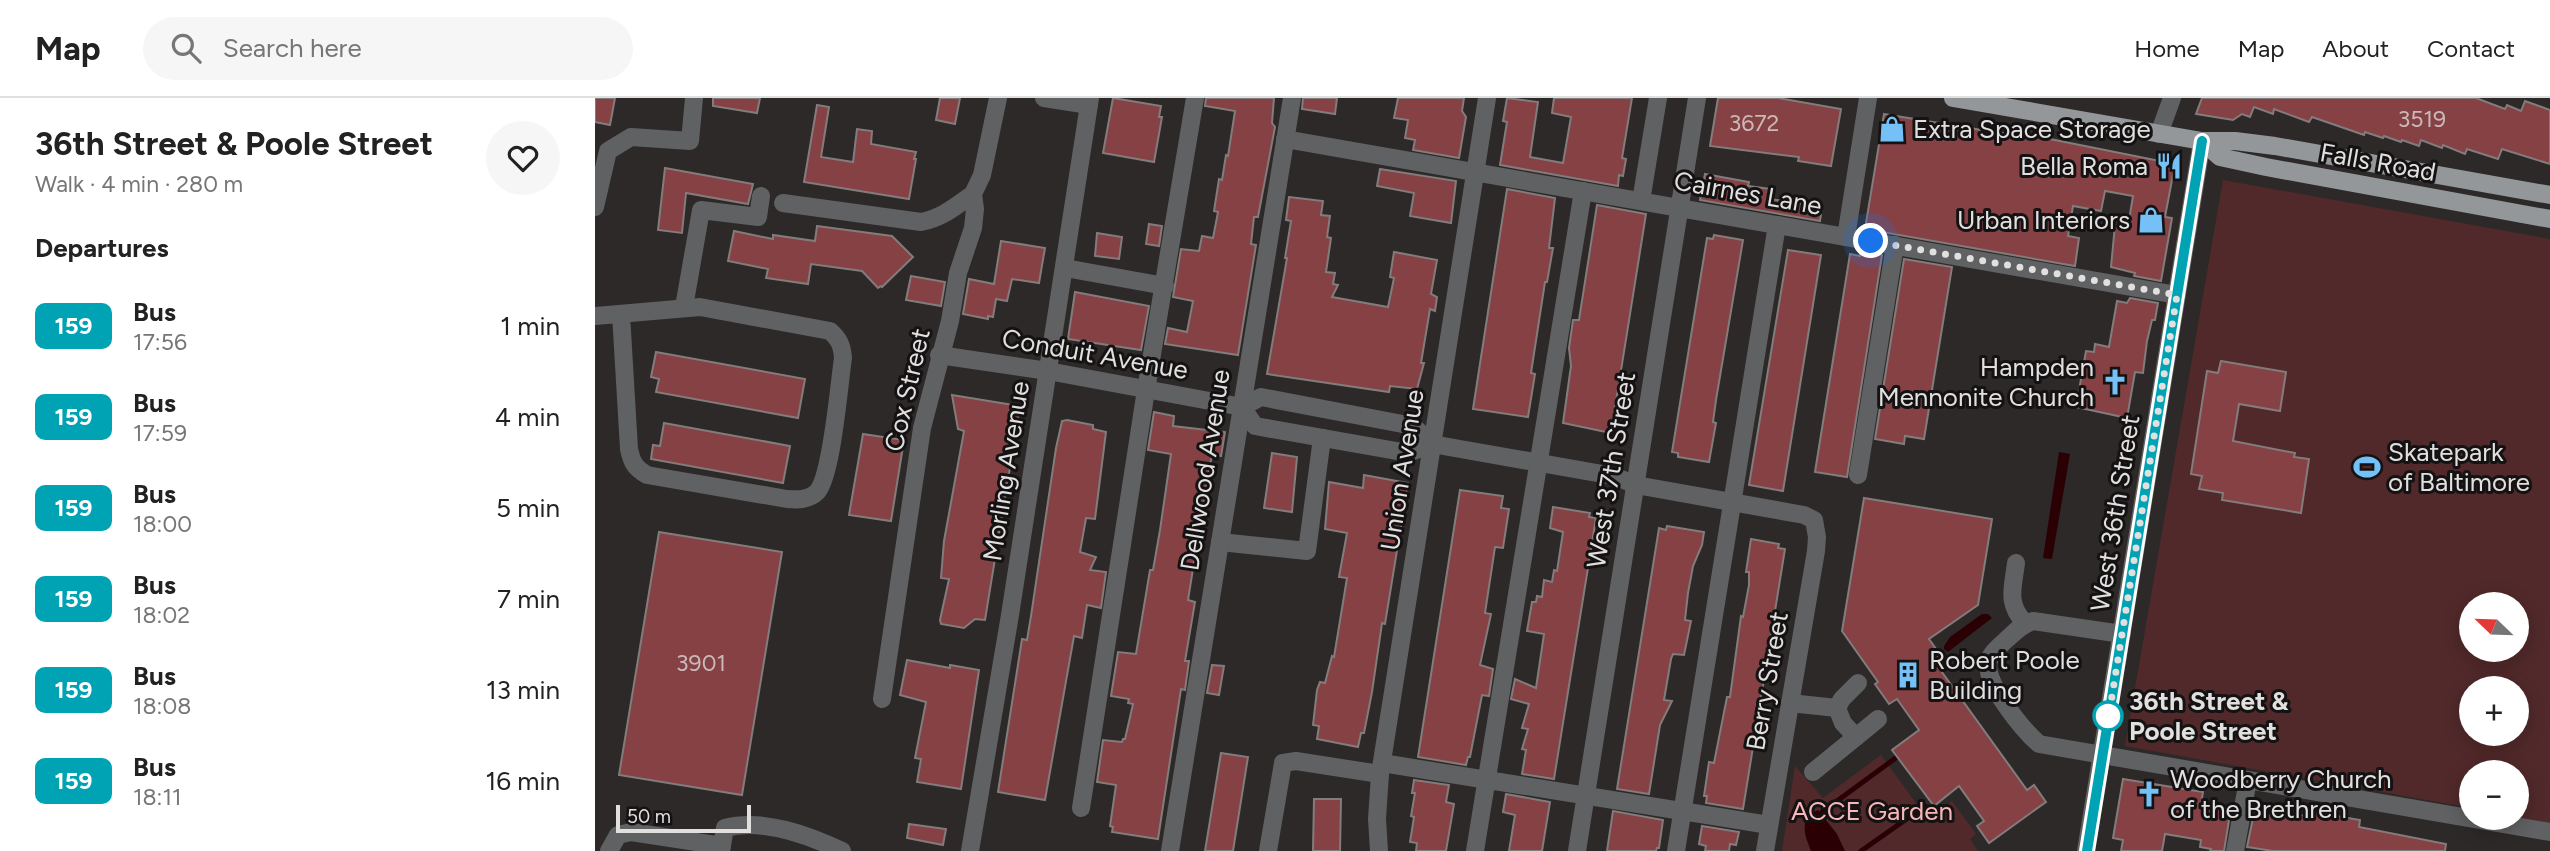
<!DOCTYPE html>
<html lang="en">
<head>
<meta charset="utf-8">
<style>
  :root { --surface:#fff; --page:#f6f6f6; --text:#222; --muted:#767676; --line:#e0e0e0 }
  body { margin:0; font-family:Figtree,sans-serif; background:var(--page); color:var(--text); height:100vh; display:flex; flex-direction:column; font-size:26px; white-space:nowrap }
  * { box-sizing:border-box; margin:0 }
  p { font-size:23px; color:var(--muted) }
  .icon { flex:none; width:38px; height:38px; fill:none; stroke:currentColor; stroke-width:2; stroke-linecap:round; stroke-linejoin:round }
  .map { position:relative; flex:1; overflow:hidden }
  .sheet { display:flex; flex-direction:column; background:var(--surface); width:595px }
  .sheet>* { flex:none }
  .badge { padding:0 14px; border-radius:10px; font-size:24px; line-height:46px }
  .needle { width:46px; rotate:293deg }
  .fabs { position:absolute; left:1864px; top:494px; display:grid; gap:14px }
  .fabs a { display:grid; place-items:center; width:70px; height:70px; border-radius:50%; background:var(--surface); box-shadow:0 4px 18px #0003; font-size:35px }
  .scale { position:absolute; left:21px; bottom:18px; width:135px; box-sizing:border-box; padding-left:7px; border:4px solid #e2dfdf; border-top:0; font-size:19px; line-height:24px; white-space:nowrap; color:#e2dfdf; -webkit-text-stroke:5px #141212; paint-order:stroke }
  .you { position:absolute; width:35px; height:35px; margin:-18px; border:5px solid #fff; border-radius:50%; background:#1a73e8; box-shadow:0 0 0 10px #1a73e833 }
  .map>.badge { position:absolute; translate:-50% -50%; box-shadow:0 0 0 4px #fff }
  h2 { padding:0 35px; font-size:26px; line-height:63px }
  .round { display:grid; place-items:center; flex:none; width:74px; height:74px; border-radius:37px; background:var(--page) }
  .summary { display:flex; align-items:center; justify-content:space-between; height:119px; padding:0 35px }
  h1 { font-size:33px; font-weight:700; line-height:52px }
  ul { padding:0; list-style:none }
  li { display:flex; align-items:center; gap:21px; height:91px; padding:0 35px }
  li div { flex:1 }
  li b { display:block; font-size:26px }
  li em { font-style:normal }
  li .badge { min-width:77px; font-weight:700; text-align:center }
  header { display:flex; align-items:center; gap:42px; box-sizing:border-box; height:98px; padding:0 35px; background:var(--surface); border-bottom:2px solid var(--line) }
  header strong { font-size:33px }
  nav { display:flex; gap:38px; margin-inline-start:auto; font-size:24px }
  .search { width:490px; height:63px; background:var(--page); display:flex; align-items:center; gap:18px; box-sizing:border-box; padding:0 24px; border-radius:38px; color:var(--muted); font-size:26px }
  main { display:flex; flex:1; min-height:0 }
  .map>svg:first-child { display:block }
  .green { fill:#51292a; fill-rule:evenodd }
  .water { fill:#2b0005 }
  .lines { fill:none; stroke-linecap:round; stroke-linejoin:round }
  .stream { stroke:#2b0005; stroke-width:5 }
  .building { fill:#864145; stroke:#827c7c; stroke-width:2 }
  .minor { stroke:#5f6162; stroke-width:18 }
  .major { stroke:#94979a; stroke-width:18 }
  .line-casing { stroke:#fff; stroke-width:16 }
  .line { stroke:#00a3b4; stroke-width:10 }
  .walk { stroke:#e2dfdf; stroke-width:7; stroke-dasharray:0 12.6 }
  .stop-dot { fill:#fff; stroke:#00a3b4; stroke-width:3.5 }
  .labels { text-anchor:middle; stroke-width:6; stroke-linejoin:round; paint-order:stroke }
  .number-label { font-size:23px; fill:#cbb8b8 }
  .poi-label { font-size:26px; fill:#e2dfdf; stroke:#141212; text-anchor:start }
  .street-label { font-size:26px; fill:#e2dfdf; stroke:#141212 }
  .stop-label { font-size:26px; font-weight:bold; fill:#e2dfdf; stroke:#141212; text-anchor:start }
  .park-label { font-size:26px; fill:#f7b7b8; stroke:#141212 }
</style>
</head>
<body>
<header>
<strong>Map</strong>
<div class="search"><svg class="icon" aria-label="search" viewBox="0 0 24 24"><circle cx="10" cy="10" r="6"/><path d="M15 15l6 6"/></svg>Search here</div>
<nav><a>Home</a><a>Map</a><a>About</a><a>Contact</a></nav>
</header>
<main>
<section class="sheet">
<div class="summary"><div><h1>36th Street &amp; Poole Street</h1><p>Walk · 4 min · 280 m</p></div><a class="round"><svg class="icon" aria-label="heart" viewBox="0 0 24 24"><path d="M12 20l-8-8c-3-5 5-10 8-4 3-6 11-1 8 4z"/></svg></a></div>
<h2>Departures</h2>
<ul>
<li><span class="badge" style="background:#00a3b4;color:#fff">159</span><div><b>Bus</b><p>17:56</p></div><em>1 min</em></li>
<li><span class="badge" style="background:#00a3b4;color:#fff">159</span><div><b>Bus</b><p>17:59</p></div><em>4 min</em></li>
<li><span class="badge" style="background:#00a3b4;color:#fff">159</span><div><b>Bus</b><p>18:00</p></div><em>5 min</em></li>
<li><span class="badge" style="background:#00a3b4;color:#fff">159</span><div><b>Bus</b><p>18:02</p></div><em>7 min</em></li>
<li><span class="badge" style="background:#00a3b4;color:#fff">159</span><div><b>Bus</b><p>18:08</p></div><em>13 min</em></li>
<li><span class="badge" style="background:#00a3b4;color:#fff">159</span><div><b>Bus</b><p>18:11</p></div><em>16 min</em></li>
</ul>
</section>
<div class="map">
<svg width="1955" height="753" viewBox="0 0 1955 753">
  <rect width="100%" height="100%" fill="#2d2928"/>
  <g class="green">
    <path d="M1628 82 1955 141V726L1922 719V674H1876V710L1530 648ZM1876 506H1922V551H1876ZM1876 590H1922V635H1876Z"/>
    <polygon points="1286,657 1333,722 1357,703 1381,736 1375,741 1383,753 1187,753 1200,668 1228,700"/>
  </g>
  <g class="water">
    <polygon points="1464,354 1475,356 1457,461 1448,460"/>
    <polygon points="1387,516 1393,516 1397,520 1353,554 1349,551 1349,548 1355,539"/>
    <path d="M1223 712 1242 736 1250 753H1216C1211 739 1207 733 1212 717Z"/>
  </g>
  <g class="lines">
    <g class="stream">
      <polyline points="1227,714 1302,659"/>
      <polyline points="1266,753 1330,708"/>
    </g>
  </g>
  <g class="building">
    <polygon points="0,0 20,0 15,27 0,24"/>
    <polygon points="118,0 165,0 162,15 118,8"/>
    <polygon points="345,0 365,0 360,26 341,22"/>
    <polygon points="518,0 566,8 564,19 567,19 559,64 508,55"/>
    <polygon points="611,0 679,0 677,25 680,29 663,119 659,119 656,146 661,147 643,257 570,246 573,230 592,234 598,203 578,199 586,151 604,153 607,138 618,140 623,114 619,113 624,81 627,82 631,57 633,58 640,13 610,8"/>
    <polygon points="708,0 742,0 740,16 707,11"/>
    <polygon points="803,0 869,0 867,13 871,19 864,60 818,52 820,42 810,40 813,22 799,20"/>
    <polygon points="912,0 943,4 935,59 968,65 976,19 957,15 959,0 1037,0 1027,60 1031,61 1028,78 1024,77 1023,88 905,67 912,24 908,23"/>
    <polygon points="1123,0 1183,0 1246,11 1236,68 1203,63 1204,59 1115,48"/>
    <polygon points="1607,0 1881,0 1910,11 1912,7 1926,13 1930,3 1955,12 1955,66 1907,51 1903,61 1872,51 1870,56 1848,47 1847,50 1826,42 1824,48 1807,42 1806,44 1789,38 1788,40 1770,34 1769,37 1717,19 1714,24 1679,11 1678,16 1659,9 1655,19 1647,16 1638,22 1601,16"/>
    <polygon points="222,7 234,9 226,59 258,64 262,31 277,33 276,46 321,54 319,61 321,61 314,101 209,84"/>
    <polygon points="1289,16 1399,34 1450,40 1580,66 1570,119 1577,120 1566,183 1539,178 1540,175 1516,169 1520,127 1533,128 1538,98 1510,93 1506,113 1478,108 1473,138 1484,140 1480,168 1270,131"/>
    <polygon points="70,70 158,86 153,106 91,95 87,135 63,132"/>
    <polygon points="785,71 861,83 856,125 815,118 819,95 782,88"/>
    <polygon points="1110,76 1154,84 1153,88 1177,91 1175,101 1227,109 1225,123 1105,102"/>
    <polygon points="912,91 960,100 954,150 958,150 952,184 950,184 936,275 940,276 933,319 878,311"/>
    <polygon points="694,99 728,103 726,117 735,118 732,139 736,140 731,174 740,175 738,186 743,187 737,199 793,209 799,180 795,179 799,154 842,162 836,196 842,199 840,213 835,211 826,265 829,265 822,291 795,288 794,294 672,276 692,160 690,160 696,123 691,122"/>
    <polygon points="1002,107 1051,116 1016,335 968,325 976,268 974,250 978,222 984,222"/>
    <polygon points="554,126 567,128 564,148 551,146"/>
    <polygon points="222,128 297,138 318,159 287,189 286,188 283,190 267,173 216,166 213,186 171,180 173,171 133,163 139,133 178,141 178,137 220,143"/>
    <polygon points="502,135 527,139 524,161 500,158"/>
    <polygon points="1119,137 1148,142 1121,302 1118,324 1121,325 1114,364 1083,359 1083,355 1077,354 1112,140 1118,141"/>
    <polygon points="406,143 450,150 444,185 417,181 412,203 401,201 398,219 393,218 393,221 368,216 374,181 399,186"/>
    <polygon points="1193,152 1226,157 1188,393 1154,387"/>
    <polygon points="1266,153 1287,157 1252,379 1220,374 1255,156 1265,158"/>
    <polygon points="1309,161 1357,169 1329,341 1310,338 1309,346 1280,341"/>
    <polygon points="316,178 350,184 346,208 311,202"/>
    <polygon points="480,194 554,208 546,252 473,241"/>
    <polygon points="1535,200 1563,205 1560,222 1557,222 1552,243 1548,275 1540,274 1532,320 1481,309 1491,253 1499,254 1500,246 1514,249 1522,203 1532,205"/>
    <polygon points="61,254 210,281 203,320 61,294 64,281 56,279"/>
    <polygon points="1626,263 1691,274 1685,313 1644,306 1638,343 1700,355 1699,359 1714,361 1706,415 1627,402 1628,395 1604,391 1607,378 1596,376 1612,273 1623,275"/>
    <polygon points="357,297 425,308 390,522 380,521 369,530 346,526 345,522 354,481 346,480 349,443 369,333 363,331"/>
    <polygon points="559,314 579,318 578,328 630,334 626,358 617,356 601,452 593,502 600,504 590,563 594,563 590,592 586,591 563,741 517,734 518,729 515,728 521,687 502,684 508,642 527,644 528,641 530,641 538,606 533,605 534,601 516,598 523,554 541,556 555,472 558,472 565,432 576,356 553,352"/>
    <polygon points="472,322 498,327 498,331 511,334 500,421 491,420 485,454 501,459 495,472 511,474 506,510 492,507 487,540 479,538 450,702 403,694 427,541 432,542 436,518 461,350 467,323"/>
    <polygon points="69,325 195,348 188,385 56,361 58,347 65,348"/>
    <polygon points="268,336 309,342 296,423 254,417"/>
    <polygon points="677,355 702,359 697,414 669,410"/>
    <polygon points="769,377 813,385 790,526 787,525 777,594 769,635 766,635 763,649 722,641 724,628 718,627 722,592 725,584 730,585 737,558 739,559 752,480 744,479 752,435 730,431 734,384 768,390"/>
    <polygon points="865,392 908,398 906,410 914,411 908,450 900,449 890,515 896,516 885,567 898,571 894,598 887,597 875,659 873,659 871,667 823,659"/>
    <polygon points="1269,400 1397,421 1383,507 1334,541 1351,565 1344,570 1432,692 1439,687 1451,704 1394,745 1382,728 1389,723 1364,688 1339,708 1297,652 1324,632 1302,601 1294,606 1280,586 1283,584 1247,533"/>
    <polygon points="958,409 995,415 994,419 1001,420 959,681 927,676 931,652 927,651 933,631 927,630 934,606 916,601 920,581 941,590 949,536 932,533 937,504 941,504 942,498 947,499 949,482 957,484 959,472 962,473 968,434 955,430"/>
    <polygon points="1072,428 1109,434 1107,447 1098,468 1093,495 1090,522 1096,523 1089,557 1078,556 1076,561 1069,602 1077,603 1065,627 1054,696 1022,691 1064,430 1071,432"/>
    <polygon points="64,434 187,454 147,697 24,677"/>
    <polygon points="1156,441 1184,446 1183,450 1190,451 1148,711 1111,705 1112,698 1109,698 1114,664 1119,665 1132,599 1135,599 1146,518 1148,519 1154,487 1154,474 1151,474"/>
    <polygon points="312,562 355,570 355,567 384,572 366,691 322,684 326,661 320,660 331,604 305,597"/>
    <polygon points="617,567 629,568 624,597 612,595"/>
    <polygon points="626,655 653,659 638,753 610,753"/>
    <polygon points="1528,681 1608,694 1606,706 1636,710 1629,753 1615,753 1616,751 1605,749 1606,742 1570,736 1567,753 1526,753 1528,742 1518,740"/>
    <polygon points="819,682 854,687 851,704 859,706 851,753 821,753 822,745 815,744 819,719 816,718 820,695 817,695"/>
    <polygon points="911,696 955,704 947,753 914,753 920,717 908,714"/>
    <polygon points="719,701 746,701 745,753 718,753"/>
    <polygon points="1018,713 1068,722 1064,750 1062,750 1061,753 1012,753"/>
    <polygon points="1677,713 1712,718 1713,713 1765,722 1764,729 1851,746 1850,753 1678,753 1652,749 1659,715 1677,717"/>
    <polygon points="314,726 351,731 348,747 312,740"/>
    <polygon points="1107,728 1144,734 1141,747 1135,746 1134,753 1110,753 1111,748 1104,746"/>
  </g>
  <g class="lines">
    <g class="minor">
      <polyline points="449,0 494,7"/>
      <polyline points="1564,36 1577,0"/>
      <polyline points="690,41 1582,197"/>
      <polyline points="1046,103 1063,0"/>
      <path d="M188 105 326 124C347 120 361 108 378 96"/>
      <polyline points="0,109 13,53 36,39 95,43 99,0"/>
      <polyline points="1251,139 1273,0"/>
      <polyline points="470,170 570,188"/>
      <polyline points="89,209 106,112 163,119 166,98"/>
      <path d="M0 218 105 209 235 233C244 241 247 247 248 260 244 286 237 378 222 394 214 402 203 402 192 401L52 377C40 370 37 365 34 351L26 216"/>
      <polyline points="344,257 453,273 647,309 666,299 818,328 837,346"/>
      <polyline points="647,309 660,328 813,355 837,346 1019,378 1041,387 1209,417 1219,422 1222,439 1221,453 1170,753"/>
      <polyline points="1263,377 1300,147"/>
      <polyline points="625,444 712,453 727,340"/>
      <path d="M1421 465C1418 490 1411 505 1430 525"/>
      <path d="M1527 536 1438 523C1427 526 1420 534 1411 542 1405 548 1396 554 1394 563 1387 583 1429 633 1444 646L1955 734"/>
      <polyline points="287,601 327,330 355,223 363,175 378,130 380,111 378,96 387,77 403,0"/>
      <polyline points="1195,605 1242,610 1248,625 1261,639 1218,674"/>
      <polyline points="1242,610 1247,601 1263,585"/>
      <polyline points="1261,639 1283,621"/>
      <polyline points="787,665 1174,727"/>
      <polyline points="486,710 551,292 600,0"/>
      <polyline points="14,753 23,737 36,734 127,748"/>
      <path d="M126 753 130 730C168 720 213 737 247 753"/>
      <polyline points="375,753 415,517 495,0"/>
      <polyline points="575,753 697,0"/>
      <polyline points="673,753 688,665 701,663 785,676"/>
      <polyline points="784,753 782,721 785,676 892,0"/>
      <polyline points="880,753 988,93"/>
      <polyline points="982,753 1102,0"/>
      <polyline points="1081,753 1182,127"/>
      <polyline points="1491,753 1607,43"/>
      <polyline points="1640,753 1653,682"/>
    </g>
    <g class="major">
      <polyline points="1358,0 1607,43 1640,43 1680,48 1955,97"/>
      <polyline points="1607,43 1625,59 1671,69 1955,121"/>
    </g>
  </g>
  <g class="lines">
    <g class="line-casing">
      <polyline id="line" points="1492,753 1607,43"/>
    </g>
    <use href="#line" class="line"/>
    <polyline class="walk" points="1276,143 1582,197 1512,629 1513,618"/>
  </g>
  <defs>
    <g id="shop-bare" transform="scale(2.1)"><path d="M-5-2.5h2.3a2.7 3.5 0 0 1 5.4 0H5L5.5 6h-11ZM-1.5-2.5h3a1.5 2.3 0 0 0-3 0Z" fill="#75c0f6" stroke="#141212" stroke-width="2.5" paint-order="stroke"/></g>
    <g id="restaurant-bare" transform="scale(2.1)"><path d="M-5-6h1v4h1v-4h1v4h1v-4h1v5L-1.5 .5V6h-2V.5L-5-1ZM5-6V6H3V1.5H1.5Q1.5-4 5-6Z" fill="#75c0f6" stroke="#141212" stroke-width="2.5" paint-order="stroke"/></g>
    <g id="church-bare" transform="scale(2.1)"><path d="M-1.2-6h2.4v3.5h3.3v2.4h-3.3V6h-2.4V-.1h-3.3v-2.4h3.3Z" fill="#75c0f6" stroke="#141212" stroke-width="2.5" paint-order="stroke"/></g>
    <g id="stadium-bare" transform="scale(2.1)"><path d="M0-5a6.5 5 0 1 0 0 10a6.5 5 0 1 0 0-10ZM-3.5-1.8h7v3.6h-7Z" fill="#75c0f6" stroke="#141212" stroke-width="2.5" paint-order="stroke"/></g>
    <g id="building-bare" transform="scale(2.1)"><path d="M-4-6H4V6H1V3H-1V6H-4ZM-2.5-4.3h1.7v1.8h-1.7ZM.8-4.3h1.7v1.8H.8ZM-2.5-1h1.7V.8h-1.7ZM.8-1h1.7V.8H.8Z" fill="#75c0f6" stroke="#141212" stroke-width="2.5" paint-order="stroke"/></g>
  </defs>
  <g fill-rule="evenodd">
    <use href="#shop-bare" x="1297" y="31"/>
    <use href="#restaurant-bare" x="1574" y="68"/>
    <use href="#shop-bare" x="1556" y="122"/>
    <use href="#church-bare" x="1520" y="284"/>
    <use href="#stadium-bare" x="1772" y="369"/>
    <use href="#building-bare" x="1313" y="577"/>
    <use href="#church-bare" x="1554" y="696"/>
  </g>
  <circle class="stop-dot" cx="1513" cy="618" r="14"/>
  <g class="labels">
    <g class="number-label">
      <text x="1827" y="29">3519</text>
      <text x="1159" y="33">3672</text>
      <text x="106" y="573">3901</text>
    </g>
    <g class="poi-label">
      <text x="1318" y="40">Extra Space Storage</text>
      <text x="1553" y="77" text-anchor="end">Bella Roma</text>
      <text x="1535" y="131" text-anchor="end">Urban Interiors</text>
      <text x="1499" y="278" text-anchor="end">Hampden<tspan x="1499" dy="30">Mennonite Church</tspan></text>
      <text x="1793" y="363">Skatepark<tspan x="1793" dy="30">of Baltimore</tspan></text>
      <text x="1334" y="571">Robert Poole<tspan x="1334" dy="30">Building</tspan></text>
      <text x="1575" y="690">Woodberry Church<tspan x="1575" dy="30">of the Brethren</tspan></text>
    </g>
    <g class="street-label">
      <text transform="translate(1783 64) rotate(10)" y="9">Falls Road</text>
      <text transform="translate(1153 95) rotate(10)" y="9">Cairnes Lane</text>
      <text transform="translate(500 256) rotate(10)" y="9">Conduit Avenue</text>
      <text transform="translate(312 292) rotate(-77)" y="9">Cox Street</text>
      <text transform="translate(610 372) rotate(-81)" y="9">Dellwood Avenue</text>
      <text transform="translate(807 372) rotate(-81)" y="9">Union Avenue</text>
      <text transform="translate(1016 372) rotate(-81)" y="9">West 37th Street</text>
      <text transform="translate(411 373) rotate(-81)" y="9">Morling Avenue</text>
      <text transform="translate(1520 415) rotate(-81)" y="9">West 36th Street</text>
      <text transform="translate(1172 583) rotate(-80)" y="9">Berry Street</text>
    </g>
    <g class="stop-label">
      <text x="1534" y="612">36th Street &amp;<tspan x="1534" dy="30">Poole Street</tspan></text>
    </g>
    <g class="park-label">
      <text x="1277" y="722">ACCE Garden</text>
    </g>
  </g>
</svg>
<div class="fabs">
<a><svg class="needle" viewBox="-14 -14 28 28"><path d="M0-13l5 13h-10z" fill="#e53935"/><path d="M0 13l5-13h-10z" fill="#767676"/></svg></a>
<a>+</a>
<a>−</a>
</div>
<div class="scale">50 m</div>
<div class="you" style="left:1276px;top:143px"></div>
</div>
</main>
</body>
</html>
